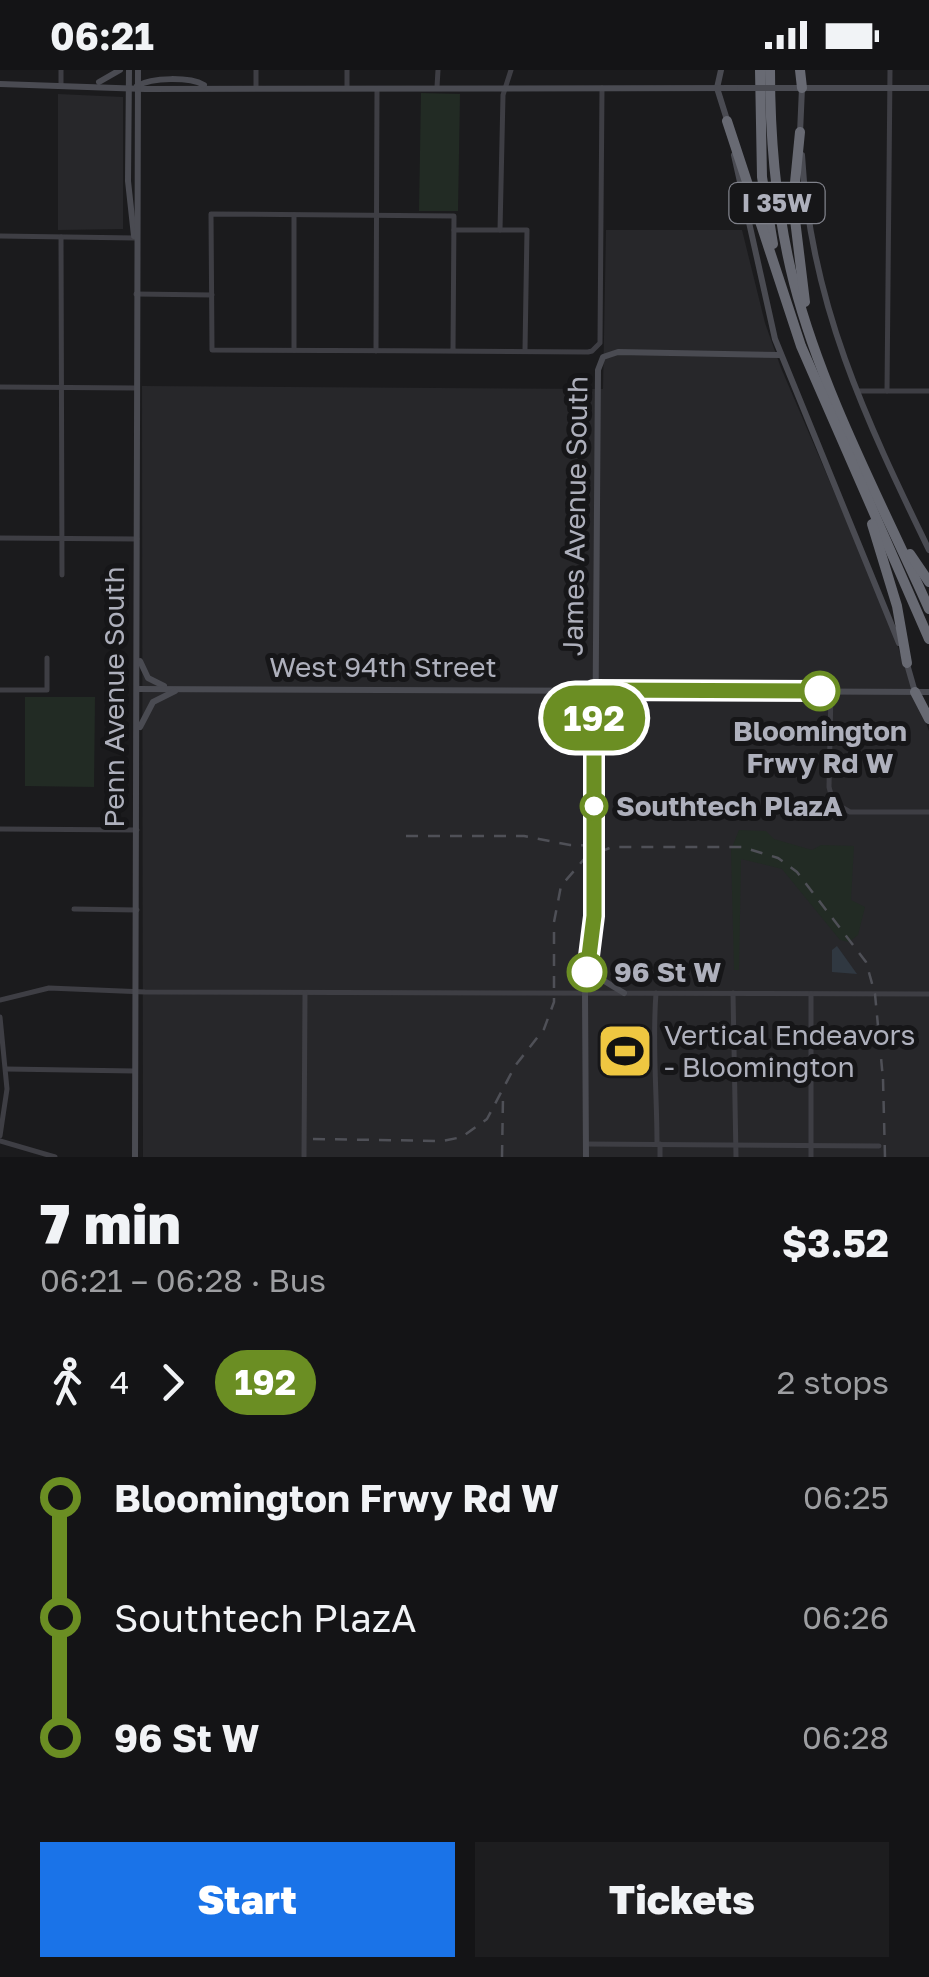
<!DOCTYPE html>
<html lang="en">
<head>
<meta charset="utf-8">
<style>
  :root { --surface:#141416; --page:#1d1d1f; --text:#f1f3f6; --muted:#9d9ea1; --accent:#1a73e8 }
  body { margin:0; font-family:"Golos Text",sans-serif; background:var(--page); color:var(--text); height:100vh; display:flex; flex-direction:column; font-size:38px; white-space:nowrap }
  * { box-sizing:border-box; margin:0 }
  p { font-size:32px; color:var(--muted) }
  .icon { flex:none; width:55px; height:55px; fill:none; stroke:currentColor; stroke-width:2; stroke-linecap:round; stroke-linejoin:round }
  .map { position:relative; height:1087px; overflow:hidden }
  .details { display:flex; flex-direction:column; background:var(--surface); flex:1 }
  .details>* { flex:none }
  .badge { padding:0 20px; border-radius:32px; font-size:35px; line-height:65px }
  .map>.badge { position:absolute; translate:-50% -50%; box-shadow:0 0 0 5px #fff }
  .legs { display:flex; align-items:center; gap:15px; height:110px; padding:0 40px; font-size:32px }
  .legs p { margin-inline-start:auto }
  .head { display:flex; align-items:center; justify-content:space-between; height:170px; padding:0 40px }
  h1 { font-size:55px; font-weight:800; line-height:75px }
  .action { display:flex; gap:20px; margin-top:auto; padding:20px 40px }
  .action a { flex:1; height:115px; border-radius:0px; background:var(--accent); color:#fff; font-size:40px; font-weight:800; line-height:115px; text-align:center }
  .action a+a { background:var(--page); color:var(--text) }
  ul { padding:0 40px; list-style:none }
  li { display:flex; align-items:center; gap:35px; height:120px; font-size:38px }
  li i { display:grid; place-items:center; width:15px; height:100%; margin:0 12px; background:currentColor }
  li i::after { content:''; width:25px; height:25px; margin:-12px; border:8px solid; border-radius:50%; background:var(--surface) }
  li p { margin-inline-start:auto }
  li:first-child i { background:linear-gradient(#0000 50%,currentColor 0) }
  li:last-child i { background:linear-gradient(currentColor 50%,#0000 0) }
  .status { display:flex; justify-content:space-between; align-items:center; height:70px; padding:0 50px; background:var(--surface); direction:ltr }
  .status svg { height:28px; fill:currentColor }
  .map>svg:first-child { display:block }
  .built { fill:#27272a }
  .green { fill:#222b24 }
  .water { fill:#303841 }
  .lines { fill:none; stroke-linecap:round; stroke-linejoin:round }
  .street { stroke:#3e3e44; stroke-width:5 }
  .secondary { stroke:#4a4b52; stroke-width:6 }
  .highway { stroke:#686a73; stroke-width:10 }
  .rail { stroke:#4f5057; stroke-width:2.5; stroke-dasharray:12 10; stroke-linecap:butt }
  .secondary-bridge { stroke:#4a4b52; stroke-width:6 }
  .line-1-casing { stroke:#fff; stroke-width:22 }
  .line-1 { stroke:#6b8e23; stroke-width:15 }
  .stop-1-dot { fill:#fff; stroke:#6b8e23; stroke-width:5 }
  .labels { text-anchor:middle; stroke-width:10; stroke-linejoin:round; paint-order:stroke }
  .shield { fill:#161618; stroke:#80828b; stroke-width:2.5 }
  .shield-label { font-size:25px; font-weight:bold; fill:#aeb0bc }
  .street-label { font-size:28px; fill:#aeb0bc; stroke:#161618 }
  .stop-label { font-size:28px; font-weight:bold; fill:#aeb0bc; stroke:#161618; text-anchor:start }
  .poi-label { font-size:28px; fill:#aeb0bc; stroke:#161618; text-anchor:start }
</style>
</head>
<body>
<div class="status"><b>06:21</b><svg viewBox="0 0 49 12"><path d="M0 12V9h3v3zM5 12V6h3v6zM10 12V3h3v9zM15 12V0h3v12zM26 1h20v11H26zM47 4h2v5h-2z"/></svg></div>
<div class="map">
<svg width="929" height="1087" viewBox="0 0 929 1087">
  <rect width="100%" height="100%" fill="#1b1b1d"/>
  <g class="built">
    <polygon points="58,24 123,27 123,159 58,160"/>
    <polygon points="606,160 742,160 765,253 781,298 881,531 929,661 929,1087 143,1087 142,316 603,319"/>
  </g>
  <g class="green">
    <polygon points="421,23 460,24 458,141 419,141"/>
    <polygon points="25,627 95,627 94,717 25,716"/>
    <polygon points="739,760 766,761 774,769 812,780 821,775 854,776 851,830 865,837 858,865 849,872 840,870 782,799 741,789 739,900 734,900 731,780"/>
  </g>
  <polygon class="water" points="837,876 857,904 832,902 832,880"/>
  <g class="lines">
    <g class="street">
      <polyline points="61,0 61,15"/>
      <polyline points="256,16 256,0"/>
      <polyline points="347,16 347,0"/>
      <polyline points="437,17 438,0"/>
      <polyline points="294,145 294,280"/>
      <polyline points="454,160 527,160 525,280"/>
      <polyline points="500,160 503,25 511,0"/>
      <polyline points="0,166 135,168"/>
      <polyline points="61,167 62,505"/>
      <polyline points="136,224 212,225"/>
      <polyline points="376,281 377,19"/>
      <path d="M453 281 454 146 211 144 212 280C337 280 463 281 588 282L592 281 600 273 602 18"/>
      <polyline points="0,317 136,318"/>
      <polyline points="857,321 929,321"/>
      <polyline points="887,321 890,0"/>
      <polyline points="0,468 137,469"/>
      <polyline points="0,620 47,620 47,588"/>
      <polyline points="831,621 829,717 833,732 850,742 929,742"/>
      <polyline points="0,759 137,760"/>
      <polyline points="74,839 137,840"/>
      <path d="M656 923C652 974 657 1022 657 1074"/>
      <polyline points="733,923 736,1087"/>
      <polyline points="0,930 49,918 145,922 929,924"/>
      <polyline points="0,947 7,1019 0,1066"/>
      <polyline points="6,999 135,1001"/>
      <polyline points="0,1071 55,1087"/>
      <polyline points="586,1074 879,1076"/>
      <polyline points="660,1074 660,1087"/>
      <polyline points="304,1086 305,923"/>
      <polyline points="811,1087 811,924"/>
    </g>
    <g class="secondary">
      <polyline points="129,0 128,111 134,166"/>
      <polyline points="721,0 717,18 728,53"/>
      <polyline points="99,12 120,0"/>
      <polyline points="0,14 145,19 740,18"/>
      <path d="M137 16C152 7 190 7 204 15"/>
      <polyline points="790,18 929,18"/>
      <polyline points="800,63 802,18"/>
      <polyline points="734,85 775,269 899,573"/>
      <path d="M802 85C810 232 866 350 929 480"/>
      <polyline points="140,591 148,608 164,616"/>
      <polyline points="907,594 915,622"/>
      <polyline points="137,619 929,622"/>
      <polyline points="597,650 606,633 631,623"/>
      <polyline points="140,657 153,632 175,621"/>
      <polyline points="594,880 601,909 624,923"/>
      <polyline points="135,1087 138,0"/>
      <polyline points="586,1087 585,923 594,846 598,300 603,287 618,282 781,285"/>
    </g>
    <g class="highway">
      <polyline points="760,0 762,107 773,174"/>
      <path d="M770 0C770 73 776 142 794 213 823 325 882 433 929 539"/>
      <polyline points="800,0 802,18"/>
      <polyline points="727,51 801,276 929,569"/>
      <polyline points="800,62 793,133 805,232"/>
      <polyline points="872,454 897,536 907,593"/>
      <polyline points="910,484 929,512"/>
      <polyline points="915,622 929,649"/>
    </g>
    <g class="rail">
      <polyline points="406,766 524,766 570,775 605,776"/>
      <polyline points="883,1009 885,1087"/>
      <polyline points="313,1069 443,1071 462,1067 487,1049 515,996 544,959 554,932 554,852 561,816 585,788 612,777 742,777 778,788 797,802 866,892 875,924 883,1009"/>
      <polyline points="502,1087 503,1027"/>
    </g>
    <polyline class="secondary-bridge" points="740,18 790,18"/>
  </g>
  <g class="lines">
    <g class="line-1-casing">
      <polyline id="line-1" points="587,902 594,846 594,620 820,621"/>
    </g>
    <use href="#line-1" class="line-1"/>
  </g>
  <defs>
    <g id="stadium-square" transform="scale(2.875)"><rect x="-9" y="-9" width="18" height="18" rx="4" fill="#efc741" stroke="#161618"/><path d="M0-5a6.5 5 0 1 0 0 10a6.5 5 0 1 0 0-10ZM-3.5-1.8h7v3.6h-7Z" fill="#111"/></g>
  </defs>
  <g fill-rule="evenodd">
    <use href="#stadium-square" x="625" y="981"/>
  </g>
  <g class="stop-1-dot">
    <circle cx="820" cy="621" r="18"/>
    <circle cx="594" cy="736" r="12"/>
    <circle cx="587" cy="902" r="18"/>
  </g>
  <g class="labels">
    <rect class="shield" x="729.5" y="113" width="95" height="40" rx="8"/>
    <g class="shield-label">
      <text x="777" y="142">I 35W</text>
    </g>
    <g class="street-label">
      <text transform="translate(575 446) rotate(-89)" y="10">James Avenue South</text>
      <text x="383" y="607">West 94th Street</text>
      <text transform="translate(114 627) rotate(-90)" y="10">Penn Avenue South</text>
    </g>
    <g class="stop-label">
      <text x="820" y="671" text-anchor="middle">Bloomington<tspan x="820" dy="32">Frwy Rd W</tspan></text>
      <text x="616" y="746">Southtech PlazA</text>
      <text x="614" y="912">96 St W</text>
    </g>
    <g class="poi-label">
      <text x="664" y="975">Vertical Endeavors<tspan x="664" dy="32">- Bloomington</tspan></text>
    </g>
  </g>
</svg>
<b class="badge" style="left:594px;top:648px;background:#6b8e23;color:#fff">192</b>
</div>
<section class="details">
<div class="head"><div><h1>7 min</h1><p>06:21 – 06:28 · Bus</p></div><b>$3.52</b></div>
<div class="legs"><svg class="icon" aria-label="walk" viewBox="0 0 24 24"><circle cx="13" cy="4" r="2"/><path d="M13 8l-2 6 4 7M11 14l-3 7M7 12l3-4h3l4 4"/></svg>4<svg class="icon" aria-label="forward" viewBox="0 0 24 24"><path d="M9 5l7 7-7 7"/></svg><b class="badge" style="background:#6b8e23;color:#fff">192</b><p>2 stops</p></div>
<ul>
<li><i style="color:#6b8e23"></i><b>Bloomington Frwy Rd W</b><p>06:25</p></li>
<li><i style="color:#6b8e23"></i><span>Southtech PlazA</span><p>06:26</p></li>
<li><i style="color:#6b8e23"></i><b>96 St W</b><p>06:28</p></li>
</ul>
<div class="action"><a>Start</a><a>Tickets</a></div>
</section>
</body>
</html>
